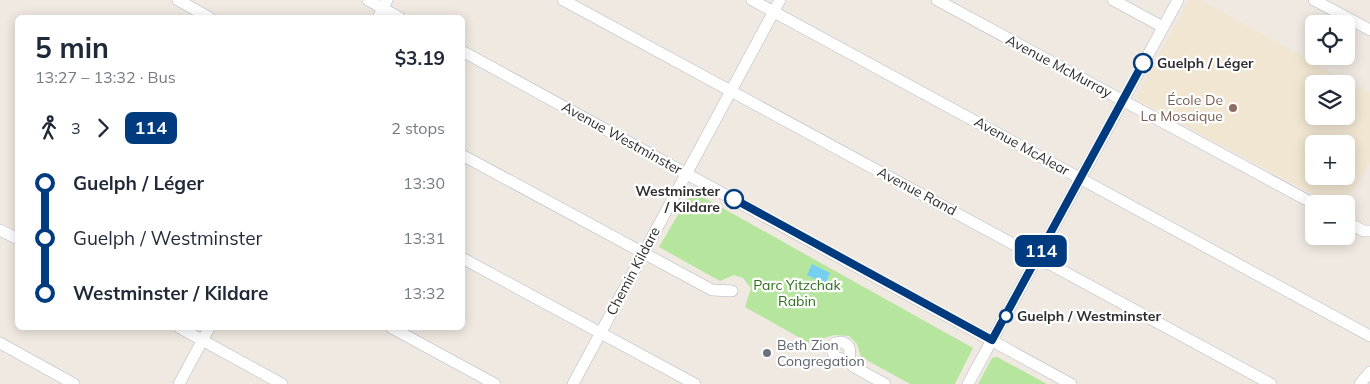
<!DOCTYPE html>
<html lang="en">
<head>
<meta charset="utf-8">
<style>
  :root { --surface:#fff; --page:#f2f2f3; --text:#1f2937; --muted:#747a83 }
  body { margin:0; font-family:Mulish,sans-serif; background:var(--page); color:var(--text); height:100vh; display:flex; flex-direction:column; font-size:19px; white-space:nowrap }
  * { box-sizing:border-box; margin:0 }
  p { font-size:16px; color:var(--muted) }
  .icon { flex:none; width:28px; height:28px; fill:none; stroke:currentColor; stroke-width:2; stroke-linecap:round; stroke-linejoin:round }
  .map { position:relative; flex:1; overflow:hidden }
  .panel { position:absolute; left:15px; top:15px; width:450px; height:315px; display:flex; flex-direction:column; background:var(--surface); border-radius:8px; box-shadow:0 2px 12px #0003 }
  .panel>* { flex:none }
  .badge { padding:0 10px; border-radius:8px; font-size:18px; line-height:32px }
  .tools { position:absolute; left:1305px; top:15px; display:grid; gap:10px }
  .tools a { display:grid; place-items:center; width:50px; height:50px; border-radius:8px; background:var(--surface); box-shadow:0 2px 12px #0003; font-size:25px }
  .map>.badge { position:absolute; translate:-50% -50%; box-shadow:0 0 0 2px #fff }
  .legs { display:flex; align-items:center; gap:8px; height:55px; padding:0 20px; font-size:16px }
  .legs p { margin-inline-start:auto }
  .summary { display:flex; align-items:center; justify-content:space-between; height:85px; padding:0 20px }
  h1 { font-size:28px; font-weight:700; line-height:38px }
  ul { padding:0 20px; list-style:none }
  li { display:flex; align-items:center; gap:18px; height:55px; font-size:19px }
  li i { display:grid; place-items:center; width:8px; height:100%; margin:0 6px; background:currentColor }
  li i::after { content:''; width:12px; height:12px; margin:-6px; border:4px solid; border-radius:50%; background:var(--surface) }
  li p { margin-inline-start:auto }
  li:first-child i { background:linear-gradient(#0000 50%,currentColor 0) }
  li:last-child i { background:linear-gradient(currentColor 50%,#0000 0) }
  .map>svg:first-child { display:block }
  .education { fill:#f0e6d1; fill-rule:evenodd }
  .green { fill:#b6e59e }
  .water { fill:#75cff0 }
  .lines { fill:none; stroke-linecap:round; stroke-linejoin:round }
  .minor-casing { stroke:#b4b7c1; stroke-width:12 }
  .minor { stroke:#fff; stroke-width:11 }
  .line-1-casing { stroke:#fff; stroke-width:11 }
  .line-1 { stroke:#003b80; stroke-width:8 }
  .stop-1-dot { fill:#fff; stroke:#003b80; stroke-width:2.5 }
  .education-dot { fill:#8d6e63; stroke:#fff; stroke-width:2 }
  .worship-dot { fill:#6b7280; stroke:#fff; stroke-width:2 }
  .labels { text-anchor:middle; stroke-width:4.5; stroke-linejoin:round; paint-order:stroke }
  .stop-label { font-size:14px; font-weight:bold; fill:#2e2e2e; stroke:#fff; text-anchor:start }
  .street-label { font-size:14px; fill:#2e2e2e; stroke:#fff }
  .education-label { font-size:14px; fill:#785e54; stroke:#fff; text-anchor:end }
  .park-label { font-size:14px; fill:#2c6e1b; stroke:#fff }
  .worship-label { font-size:14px; fill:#5b616d; stroke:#fff; text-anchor:start }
</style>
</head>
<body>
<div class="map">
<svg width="1370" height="384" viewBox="0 0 1370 384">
  <rect width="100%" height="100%" fill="#efe9e1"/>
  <path class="education" d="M1189 0H1201L1370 94V163L1344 204H1331L1138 100V93ZM1314 84H1346V116H1314ZM1314 144H1346V176H1314Z"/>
  <g class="green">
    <polygon points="692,191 973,348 955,384 910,384 861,357 857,344 849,336 834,335 809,343 745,307 751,288 743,278 734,275 720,281 659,247"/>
    <polygon points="996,357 997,357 1047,384 978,384 992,358"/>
  </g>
  <polygon class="water" points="812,264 830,273 825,284 807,275"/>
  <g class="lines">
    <g class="minor-casing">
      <g id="minor">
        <polyline points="178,0 210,18"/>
        <polyline points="368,0 400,18"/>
        <polyline points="563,0 1271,384"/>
        <polyline points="752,0 1370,336"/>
        <polyline points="937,0 1314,204"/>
        <polyline points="1113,0 1163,27"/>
        <polyline points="1314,0 1370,30"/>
        <polyline points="378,18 387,0"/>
        <polyline points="462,51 1071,384"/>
        <polyline points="462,155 712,290 732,291"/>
        <polyline points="1346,222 1364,231 1370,231"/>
        <polyline points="0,230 18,239"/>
        <polyline points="462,258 695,384"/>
        <polyline points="180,328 282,384"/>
        <polyline points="392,328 495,384"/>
        <polyline points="0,343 74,384"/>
        <path d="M849 361C850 353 852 345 842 342L835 343 832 350 835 357 849 361 854 367 885 384"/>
        <polyline points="179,384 209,328"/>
        <polyline points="573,384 780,0"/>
        <polyline points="968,384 1178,0"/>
        <polyline points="1360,384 1370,372"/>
      </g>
    </g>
    <use href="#minor" class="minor"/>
  </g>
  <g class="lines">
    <g class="line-1-casing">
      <polyline id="line-1" points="734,199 992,340 1143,63"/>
    </g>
    <use href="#line-1" class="line-1"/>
  </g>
  <g class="stop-1-dot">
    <circle cx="1143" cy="63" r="9"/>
    <circle cx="734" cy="199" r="9"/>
    <circle cx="1006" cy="316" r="6"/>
  </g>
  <circle class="education-dot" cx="1233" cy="108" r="5"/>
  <circle class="worship-dot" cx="767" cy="353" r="5"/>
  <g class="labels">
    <g class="stop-label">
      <text x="1157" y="68">Guelph / Léger</text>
      <text x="720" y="196" text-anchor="end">Westminster<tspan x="720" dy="16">/ Kildare</tspan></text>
      <text x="1017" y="321">Guelph / Westminster</text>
    </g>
    <g class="street-label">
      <text transform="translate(1059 66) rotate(28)" y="5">Avenue McMurray</text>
      <text transform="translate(622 138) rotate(29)" y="5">Avenue Westminster</text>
      <text transform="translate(1022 146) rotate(29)" y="5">Avenue McAlear</text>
      <text transform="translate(917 191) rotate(28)" y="5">Avenue Rand</text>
      <text transform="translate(633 271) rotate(-62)" y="5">Chemin Kildare</text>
    </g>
    <g class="education-label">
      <text x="1223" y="105">École De<tspan x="1223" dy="16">La Mosaique</tspan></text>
    </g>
    <g class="park-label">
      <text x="797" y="290">Parc Yitzchak<tspan x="797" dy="16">Rabin</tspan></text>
    </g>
    <g class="worship-label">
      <text x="777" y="350">Beth Zion<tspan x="777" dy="16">Congregation</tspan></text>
    </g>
  </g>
</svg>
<div class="tools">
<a><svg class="icon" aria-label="locate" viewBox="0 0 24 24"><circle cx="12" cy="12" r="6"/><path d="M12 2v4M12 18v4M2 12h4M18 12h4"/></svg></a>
<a><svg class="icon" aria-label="layers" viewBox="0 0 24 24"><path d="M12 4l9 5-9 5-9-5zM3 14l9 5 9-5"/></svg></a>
<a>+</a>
<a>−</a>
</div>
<b class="badge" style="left:1041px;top:251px;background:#003b80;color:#fff">114</b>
<section class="panel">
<div class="summary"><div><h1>5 min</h1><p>13:27 – 13:32 · Bus</p></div><b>$3.19</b></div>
<div class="legs"><svg class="icon" aria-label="walk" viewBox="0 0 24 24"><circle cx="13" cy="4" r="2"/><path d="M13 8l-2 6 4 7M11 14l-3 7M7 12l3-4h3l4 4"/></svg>3<svg class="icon" aria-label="forward" viewBox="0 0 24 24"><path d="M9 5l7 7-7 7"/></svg><b class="badge" style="background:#003b80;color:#fff">114</b><p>2 stops</p></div>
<ul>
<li><i style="color:#003b80"></i><b>Guelph / Léger</b><p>13:30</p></li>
<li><i style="color:#003b80"></i><span>Guelph / Westminster</span><p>13:31</p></li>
<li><i style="color:#003b80"></i><b>Westminster / Kildare</b><p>13:32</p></li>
</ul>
</section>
</div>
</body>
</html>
